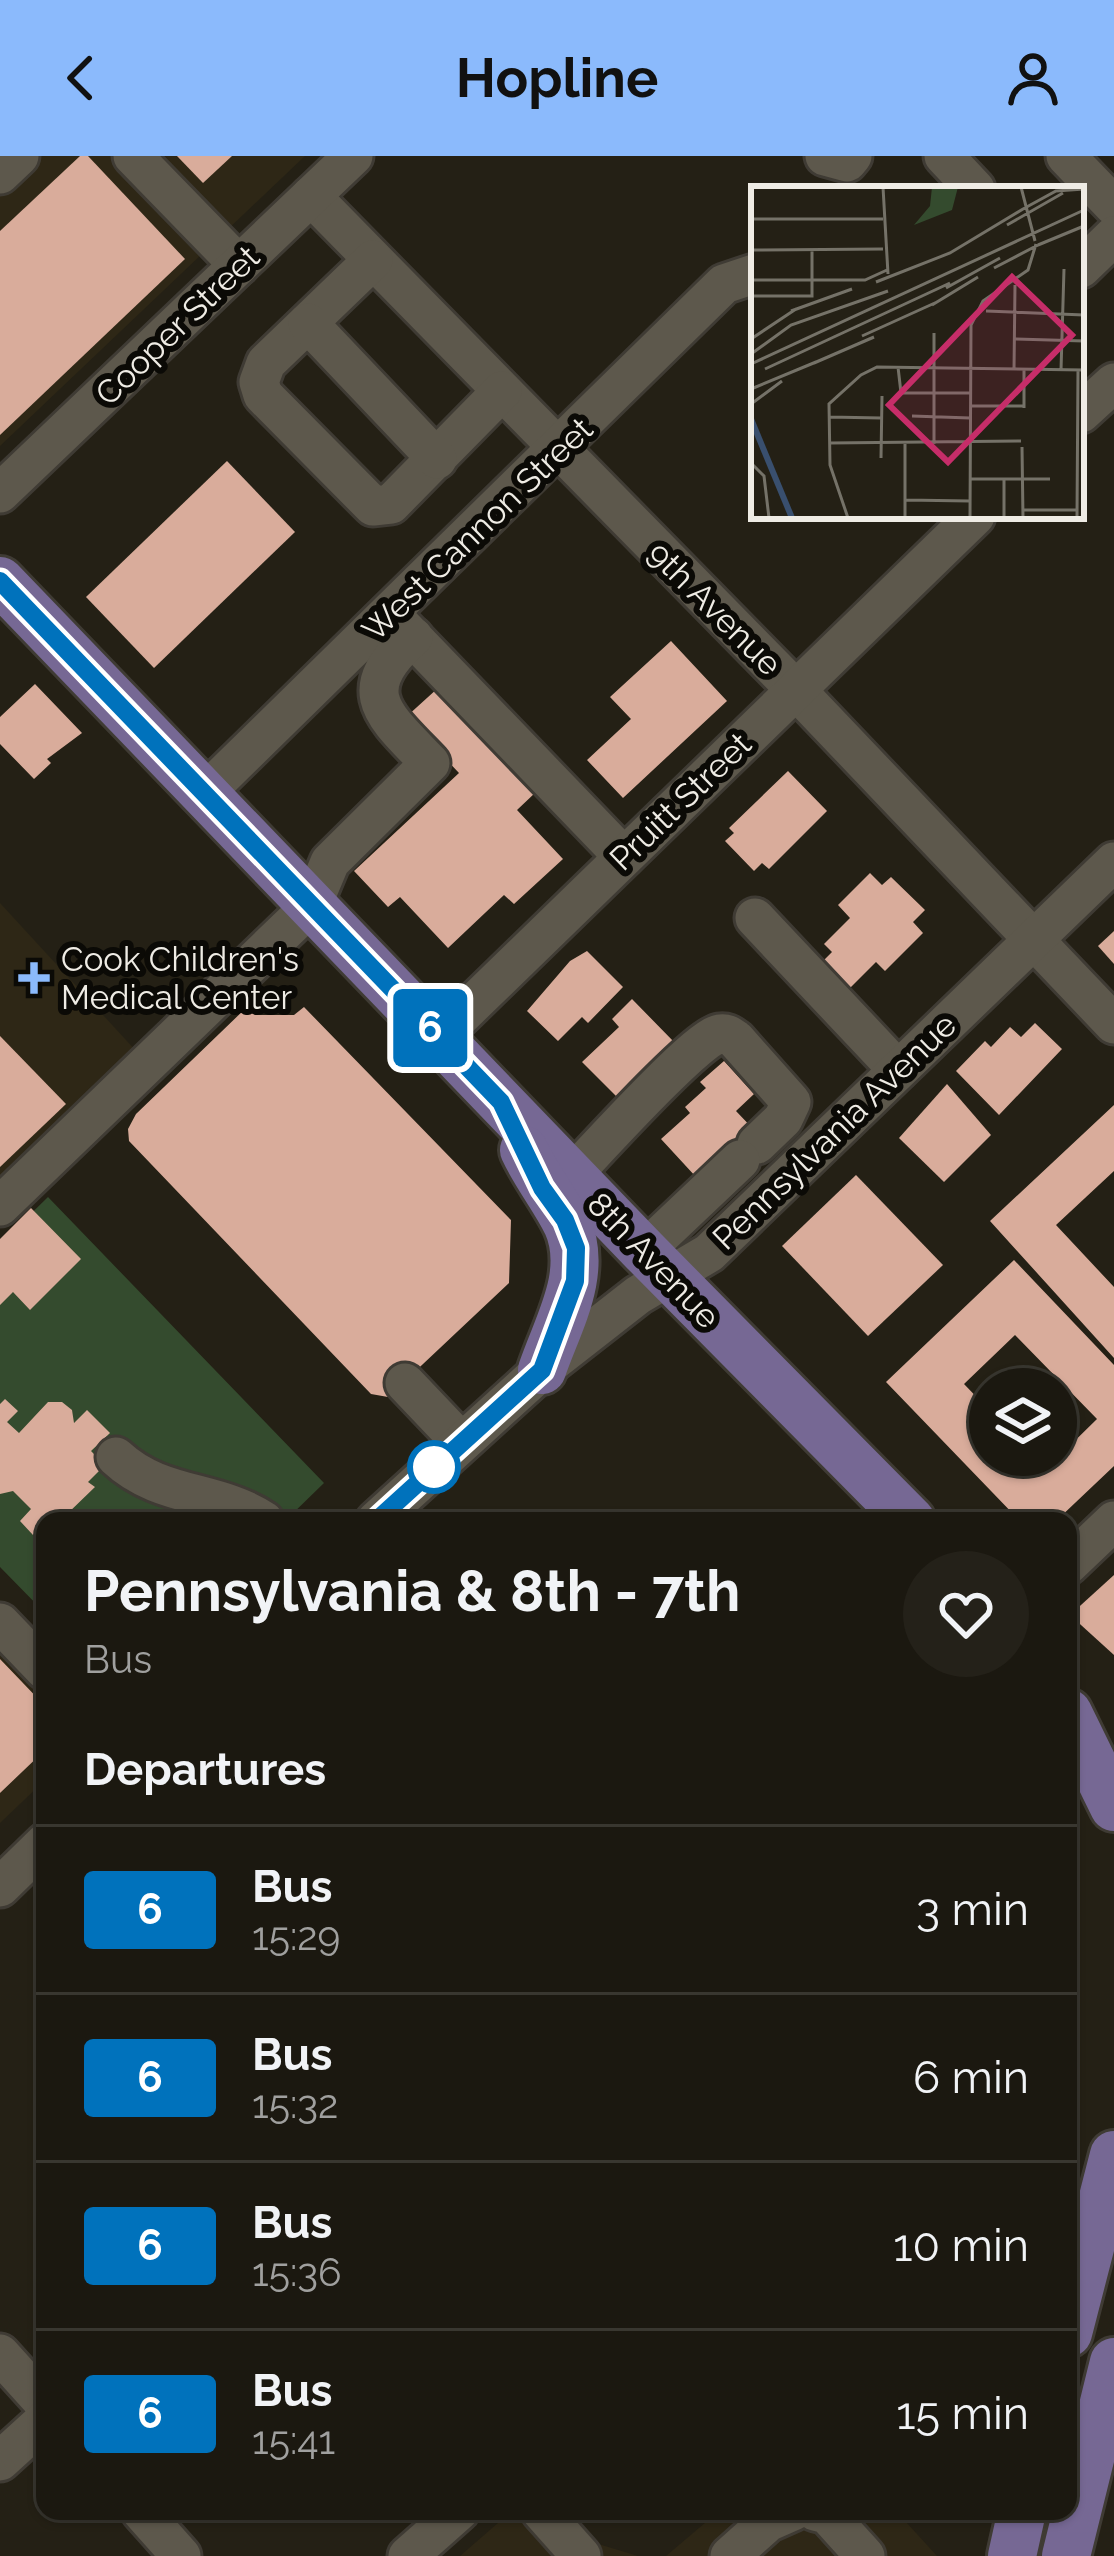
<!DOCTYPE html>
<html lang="en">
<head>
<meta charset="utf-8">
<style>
  :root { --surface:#1b1810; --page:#242119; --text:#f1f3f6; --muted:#a0a09f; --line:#393730; --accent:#8bbafc }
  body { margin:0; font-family:Raleway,sans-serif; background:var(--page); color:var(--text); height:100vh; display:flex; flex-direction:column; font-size:45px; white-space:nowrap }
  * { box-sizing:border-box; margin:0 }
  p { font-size:39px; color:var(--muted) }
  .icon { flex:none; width:66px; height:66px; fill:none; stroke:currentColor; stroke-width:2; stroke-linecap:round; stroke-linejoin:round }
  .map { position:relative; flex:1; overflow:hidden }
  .side { position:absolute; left:36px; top:1356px; width:1041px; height:1008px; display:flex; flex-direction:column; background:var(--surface); border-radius:24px; box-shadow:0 3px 9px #0004,0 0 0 3px var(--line) }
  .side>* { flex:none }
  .badge { padding:0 24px; border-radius:9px; font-size:42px; line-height:78px }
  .controls { position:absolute; left:969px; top:1212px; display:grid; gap:24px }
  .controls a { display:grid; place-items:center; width:108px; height:108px; border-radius:50%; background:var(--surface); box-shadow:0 3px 9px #0004,0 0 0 3px var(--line); font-size:60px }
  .map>.badge { position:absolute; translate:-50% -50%; box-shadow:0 0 0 6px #fff }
  h2 { padding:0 48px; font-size:45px; line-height:108px }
  .round { display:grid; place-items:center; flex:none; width:126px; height:126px; border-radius:63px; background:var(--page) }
  .summary { display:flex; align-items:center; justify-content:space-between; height:204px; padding:0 48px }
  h1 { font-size:57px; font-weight:700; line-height:90px }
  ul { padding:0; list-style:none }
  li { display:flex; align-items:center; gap:36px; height:168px; padding:0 48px; border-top:3px solid var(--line) }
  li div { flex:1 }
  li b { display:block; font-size:45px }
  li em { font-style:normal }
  li .badge { min-width:132px; font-weight:700; text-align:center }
  header { display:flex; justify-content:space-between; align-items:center; height:156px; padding:0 48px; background:var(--accent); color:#111; font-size:54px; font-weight:700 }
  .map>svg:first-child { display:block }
  .built { fill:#2e2716 }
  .green { fill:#344b2e }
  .building { fill:#d9ac9b; fill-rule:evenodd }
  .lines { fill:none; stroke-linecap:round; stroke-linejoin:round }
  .minor-casing { stroke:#3f3b34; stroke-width:45 }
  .major-casing { stroke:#3f3b34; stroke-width:54 }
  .minor { stroke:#5d584c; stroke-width:39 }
  .major { stroke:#766894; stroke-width:48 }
  .line-casing { stroke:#fff; stroke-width:27 }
  .line { stroke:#0072bc; stroke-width:18 }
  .poi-dot { fill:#8bbafc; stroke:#0b0a06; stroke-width:4.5 }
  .stop-dot { fill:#fff; stroke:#0072bc; stroke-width:6 }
  .labels { text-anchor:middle; stroke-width:12; stroke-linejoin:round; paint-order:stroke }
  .street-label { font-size:33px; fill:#efece5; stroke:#0b0a06 }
  .poi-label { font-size:33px; fill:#efece5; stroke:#0b0a06; text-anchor:start }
  .inset-river { fill:none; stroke:#394f6e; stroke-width:6 }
  .inset-road { fill:none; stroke:#757268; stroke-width:3 }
  .view { fill:#c62d69; fill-opacity:0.15; stroke:#c62d69; stroke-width:6 }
  .inset-edge { fill:none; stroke:#efece5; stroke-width:6 }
</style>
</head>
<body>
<header><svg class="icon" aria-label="back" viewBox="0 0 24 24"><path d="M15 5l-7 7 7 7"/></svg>Hopline<svg class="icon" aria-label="person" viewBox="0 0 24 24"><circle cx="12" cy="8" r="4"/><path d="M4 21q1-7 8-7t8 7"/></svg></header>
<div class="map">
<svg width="1114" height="2400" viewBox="0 0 1114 2400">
  <rect width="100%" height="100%" fill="#242015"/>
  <g class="built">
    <polygon points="0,0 305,0 0,290"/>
    <polygon points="0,747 137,896 0,1031"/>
    <polygon points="0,1493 45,1542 45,1624 0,1667"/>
    <polygon points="719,2355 896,2355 937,2400 666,2400"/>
    <polygon points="506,2360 638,2400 460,2400"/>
  </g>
  <polygon class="green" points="48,1041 324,1327 285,1365 45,1365 45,1457 0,1411 0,1088"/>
  <g class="building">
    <polygon points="80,0 88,0 185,103 0,279 0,75"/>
    <polygon points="177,0 232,0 203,27"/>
    <polygon points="227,305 295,376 154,512 86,441"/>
    <polygon points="671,485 727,545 623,642 587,604 631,563 610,541"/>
    <polygon points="35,528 82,577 47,603 51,607 34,623 0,588 0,561"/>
    <polygon points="438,532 536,636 517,654 563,703 514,748 504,739 448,792 400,741 388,751 354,715 459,617 406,561"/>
    <polygon points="788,615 827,655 769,713 762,707 754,715 725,685 734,677 729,672"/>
    <polygon points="870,717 882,729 891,721 925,754 913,766 923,777 885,815 876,806 849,833 822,806 832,796 824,788 850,762 838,749"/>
    <polygon points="1114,775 1114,808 1098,790"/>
    <polygon points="587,795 623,831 588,867 582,861 558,885 527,855 570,805"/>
    <polygon points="632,843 675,887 618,942 582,906 619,871 612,863"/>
    <polygon points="247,851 255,859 294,859 304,851 511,1064 509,1127 388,1241 371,1238 129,985 128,973 136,958"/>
    <polygon points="1035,867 1062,893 999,959 956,915 985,885 991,891 1010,871 1021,881"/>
    <polygon points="0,880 66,948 0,1011"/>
    <polygon points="724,905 754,938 736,955 756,976 696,1021 661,983 690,957 685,951 706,932 700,926"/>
    <polygon points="947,928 991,979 944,1026 899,982"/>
    <polygon points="1114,949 1114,1015 1056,1069 1114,1131 1114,1202 990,1065"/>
    <polygon points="856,1019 943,1109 868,1180 782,1090"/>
    <polygon points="31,1052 81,1103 30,1154 13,1136 0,1149 0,1083"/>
    <path d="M1014 1104 1114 1209V1310L1056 1365H1020L886 1226ZM1015 1179 1097 1263 1046 1313 1032 1299H990V1255L964 1228Z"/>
    <polygon points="5,1243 18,1255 7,1266 19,1277 48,1246 62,1246 72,1254 74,1267 87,1254 110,1277 91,1295 105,1309 88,1326 95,1331 65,1360 60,1354 33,1379 20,1365 31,1353 13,1335 0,1338 0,1248"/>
    <polygon points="1114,1419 1114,1499 1070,1459"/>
    <polygon points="0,1503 45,1550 45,1561 38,1568 45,1575 45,1594 0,1637"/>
  </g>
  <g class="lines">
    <g class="minor-casing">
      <g id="minor">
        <polyline points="133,0 239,109"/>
        <polyline points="825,0 847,6 852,0"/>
        <polyline points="944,0 975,33"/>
        <polyline points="1066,0 1114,50"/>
        <polyline points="0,18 19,0"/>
        <polyline points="311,40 795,533 1114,868"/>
        <polyline points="373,104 266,207 259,226 263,239 373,350 391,348 502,235"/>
        <polyline points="1081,112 1114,80"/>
        <polyline points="308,167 437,303"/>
        <polyline points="1081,257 1114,227"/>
        <polyline points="0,337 353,0"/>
        <polyline points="394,462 624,701"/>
        <polyline points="204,638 724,128 754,118"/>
        <polyline points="755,762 898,914"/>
        <polyline points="439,881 975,360"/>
        <path d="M572 1019C593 997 698 881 719 878 727 877 729 879 736 884L791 946 783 963 757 988"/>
        <path d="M0 1050 312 749 330 706 430 607C384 559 351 536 413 481"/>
        <polyline points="644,1095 740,1004"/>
        <polyline points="405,1227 461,1286"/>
        <path d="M116 1301C161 1343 216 1333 264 1365"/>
        <polyline points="376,1365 542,1214 638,1139 709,1097 1114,706"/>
        <polyline points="1068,1409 1114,1365"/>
        <polyline points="0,1467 45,1514"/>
        <polyline points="0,1731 45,1687"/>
        <polyline points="0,2198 45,2248"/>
        <polyline points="0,2305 45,2264"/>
        <polyline points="141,2355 181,2400"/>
        <polyline points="541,2355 581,2400"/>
        <polyline points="815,2355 827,2358 865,2400"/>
        <polyline points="408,2400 459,2355"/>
        <polyline points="730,2400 768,2366 793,2355"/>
      </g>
    </g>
    <g class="major-casing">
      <g id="major">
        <polyline points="0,425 644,1095 911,1365"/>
        <path d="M524 994C536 1020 555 1043 567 1068 589 1117 558 1167 542 1214"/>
        <polyline points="1068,1557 1114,1651"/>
        <polyline points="1068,2177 1114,1999"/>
        <polyline points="1012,2400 1022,2355"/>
        <polyline points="1066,2400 1114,2206"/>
      </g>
    </g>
    <use href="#minor" class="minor"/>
    <use href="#major" class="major"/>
  </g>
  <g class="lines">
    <g class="line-casing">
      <polyline id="line" points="0,425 501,946 542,1032 565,1064 576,1092 575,1125 542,1214 376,1365"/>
    </g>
    <use href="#line" class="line"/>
  </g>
  <path class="poi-dot" d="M28 804h12v12h12v12h-12v12h-12v-12h-12v-12h12z"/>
  <circle class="stop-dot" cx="434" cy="1311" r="24"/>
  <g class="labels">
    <g class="street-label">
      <text transform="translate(177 169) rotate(-44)" y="12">Cooper Street</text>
      <text transform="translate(477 373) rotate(-44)" y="12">West Cannon Street</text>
      <text transform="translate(715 452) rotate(45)" y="12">9th Avenue</text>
      <text transform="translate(680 645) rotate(-44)" y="12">Pruitt Street</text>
      <text transform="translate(834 975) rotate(-44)" y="12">Pennsylvania Avenue</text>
      <text transform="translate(654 1104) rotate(46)" y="12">8th Avenue</text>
    </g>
    <g class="poi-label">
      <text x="61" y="815">Cook Children's<tspan x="61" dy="38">Medical Center</tspan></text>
    </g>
  </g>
  <g transform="translate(751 30)">
    <rect width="333" height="333" fill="#242015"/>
    <path d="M181 1H207L201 24 163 39 179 20Z" fill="#344b2e"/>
    <path class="inset-river" d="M0 233 41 332"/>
    <path class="inset-road" d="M132 1 137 88M270 1 284 55M272 23 305 5 333 3M0 33H132M256 39 312 7M287 59 333 40M0 64 132 63M243 82 287 59M0 94H114L136 84M125 96 199 67 272 23M195 102 249 72M0 110H61V63M181 119 227 91M40 125 101 103M235 125 333 129M183 147V258M111 150 186 116M0 153 45 123M264 153 333 155M0 168 40 139 137 105M63 177 123 151M0 178 333 24M147 181 150 207H219M14 183 199 97M263 184 264 99M310 184 313 83M0 203 65 176M0 218 31 195M220 220H273M273 222V184M161 230 219 232M78 231 130 232M79 257 270 255M154 258V332M271 261 272 332M130 272 131 210M0 277 13 290 18 332M219 293H299M253 293V332M154 314 219 315M272 324H326M97 332 79 279 78 218 110 189 126 181 333 184M219 332 220 139 232 115 277 84 285 58M326 332 327 184"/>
    <path class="view" d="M261 91 321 149 197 276 138 219Z"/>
    <rect width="333" height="333" class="inset-edge"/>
  </g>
</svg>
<div class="controls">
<a><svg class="icon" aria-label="layers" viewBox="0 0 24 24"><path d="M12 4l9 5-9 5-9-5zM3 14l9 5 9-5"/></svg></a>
</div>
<b class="badge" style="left:430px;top:872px;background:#0072bc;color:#fff">6</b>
<section class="side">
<div class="summary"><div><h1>Pennsylvania &amp; 8th - 7th</h1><p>Bus</p></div><a class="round"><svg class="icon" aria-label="heart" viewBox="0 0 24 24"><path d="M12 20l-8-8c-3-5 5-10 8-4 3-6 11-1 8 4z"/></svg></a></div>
<h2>Departures</h2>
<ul>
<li><span class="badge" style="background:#0072bc;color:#fff">6</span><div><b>Bus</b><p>15:29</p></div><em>3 min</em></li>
<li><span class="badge" style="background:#0072bc;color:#fff">6</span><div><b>Bus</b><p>15:32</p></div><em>6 min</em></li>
<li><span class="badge" style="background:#0072bc;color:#fff">6</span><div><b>Bus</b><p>15:36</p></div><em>10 min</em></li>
<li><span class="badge" style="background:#0072bc;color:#fff">6</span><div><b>Bus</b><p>15:41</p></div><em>15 min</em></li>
</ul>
</section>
</div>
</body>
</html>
